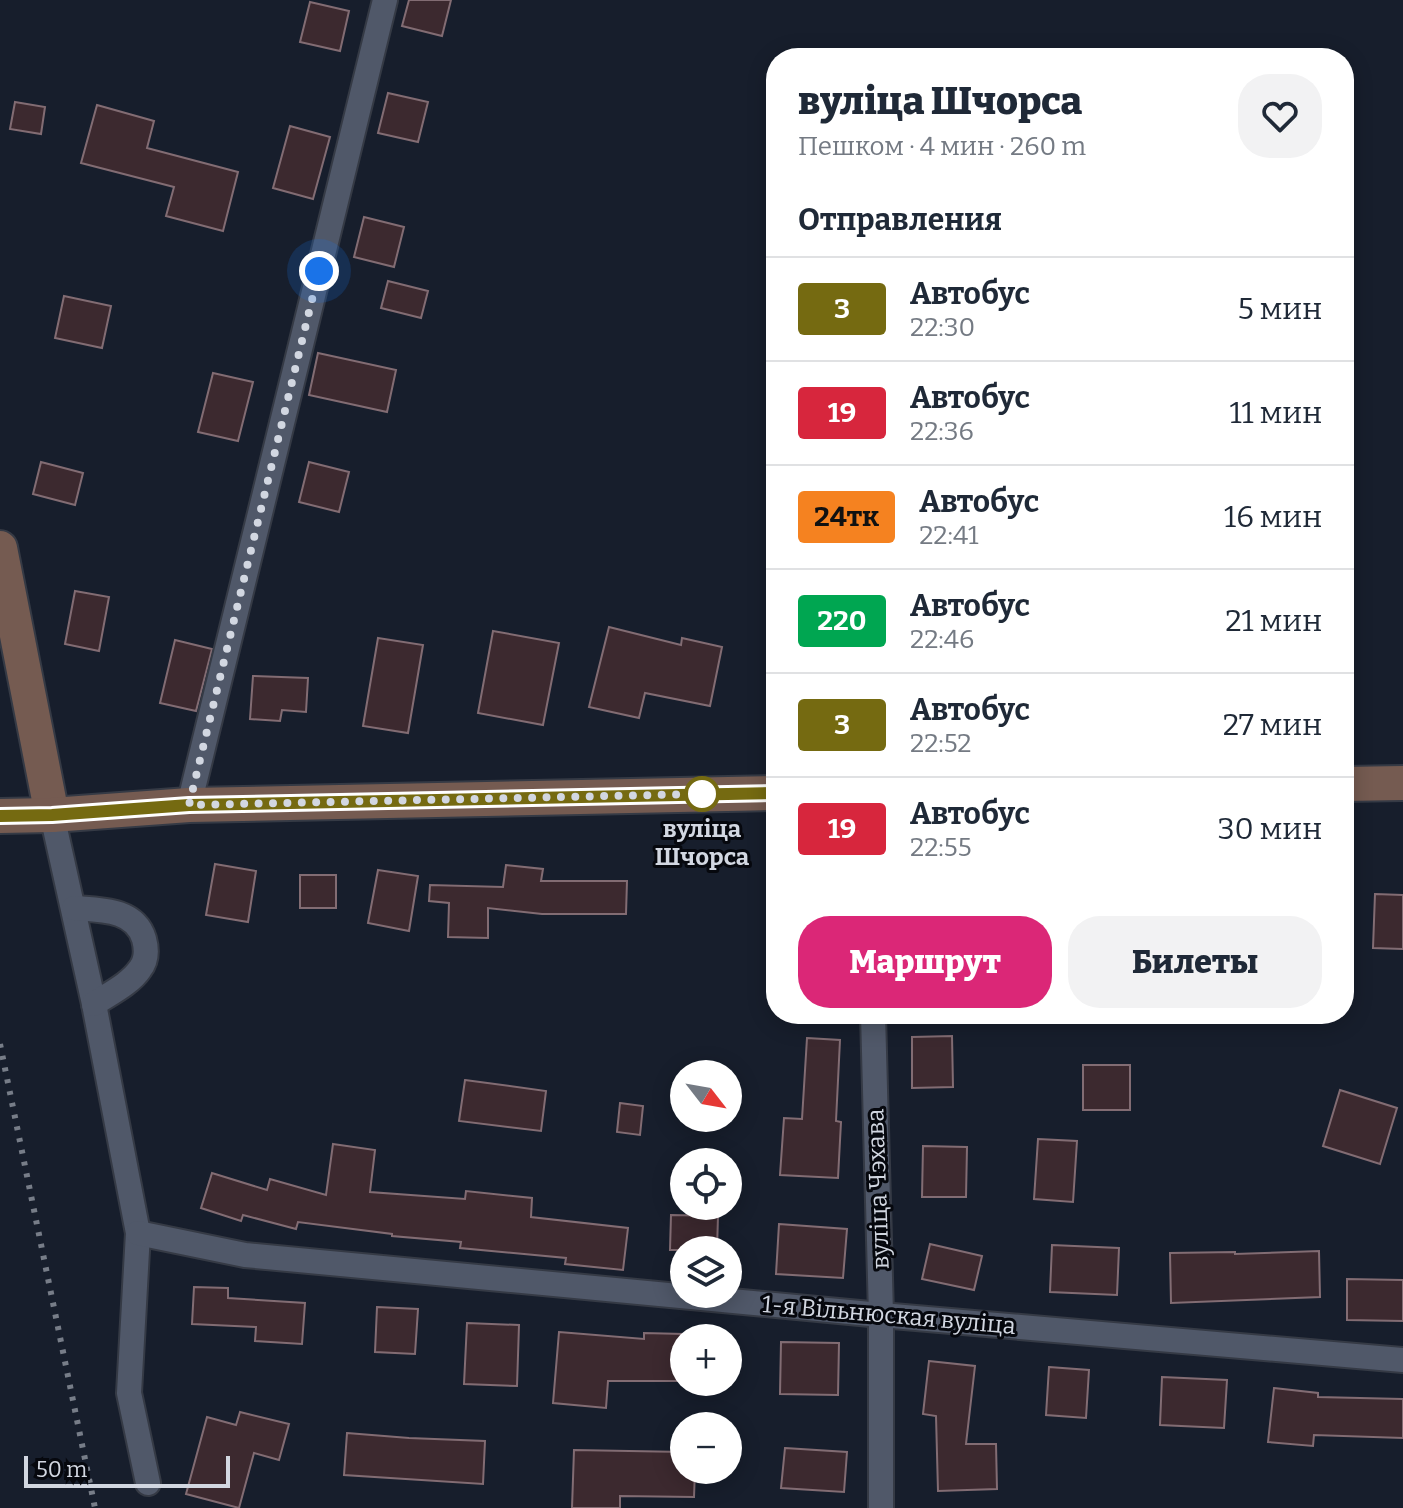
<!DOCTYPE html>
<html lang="ru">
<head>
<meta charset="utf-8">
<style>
  :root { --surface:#fff; --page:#f2f2f3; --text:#1f2937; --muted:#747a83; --line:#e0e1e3; --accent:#db2777 }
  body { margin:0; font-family:Bitter,serif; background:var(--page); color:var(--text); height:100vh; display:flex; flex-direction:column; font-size:30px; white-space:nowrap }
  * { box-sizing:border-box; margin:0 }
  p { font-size:26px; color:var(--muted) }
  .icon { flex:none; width:44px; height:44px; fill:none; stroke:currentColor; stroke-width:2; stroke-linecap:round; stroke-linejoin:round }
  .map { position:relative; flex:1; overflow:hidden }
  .side { position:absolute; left:766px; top:48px; width:588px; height:976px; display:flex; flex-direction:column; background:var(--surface); border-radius:32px; box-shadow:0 4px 20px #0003 }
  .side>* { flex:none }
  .badge { padding:0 16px; border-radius:6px; font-size:28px; line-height:52px }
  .needle { width:52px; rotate:121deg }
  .controls { position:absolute; left:670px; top:1060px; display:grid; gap:16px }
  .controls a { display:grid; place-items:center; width:72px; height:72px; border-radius:50%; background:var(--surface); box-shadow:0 4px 20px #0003; font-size:40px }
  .scale { position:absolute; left:24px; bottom:20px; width:206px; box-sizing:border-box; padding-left:8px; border:4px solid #d2d7e1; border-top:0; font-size:22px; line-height:28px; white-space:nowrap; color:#d2d7e1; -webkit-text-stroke:6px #06080e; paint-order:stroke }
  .you { position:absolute; width:40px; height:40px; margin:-20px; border:6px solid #fff; border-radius:50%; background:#1a73e8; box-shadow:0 0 0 12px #1a73e833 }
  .map>.badge { position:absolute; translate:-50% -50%; box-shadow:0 0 0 4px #fff }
  h2 { padding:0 32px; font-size:30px; line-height:72px }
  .round { display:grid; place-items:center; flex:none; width:84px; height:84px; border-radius:32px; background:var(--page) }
  .head { display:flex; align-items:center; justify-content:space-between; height:136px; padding:0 32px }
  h1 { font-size:38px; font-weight:800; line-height:60px }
  .action { display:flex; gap:16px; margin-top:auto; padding:16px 32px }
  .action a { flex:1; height:92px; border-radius:32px; background:var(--accent); color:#fff; font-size:32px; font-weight:800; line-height:92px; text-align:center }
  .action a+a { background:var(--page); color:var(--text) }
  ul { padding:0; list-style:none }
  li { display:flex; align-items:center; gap:24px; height:104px; padding:0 32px; border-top:2px solid var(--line) }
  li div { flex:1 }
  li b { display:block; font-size:30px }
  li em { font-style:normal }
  li .badge { min-width:88px; font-weight:700; text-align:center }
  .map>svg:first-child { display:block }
  .building { fill:#3c292f; stroke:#826c73; stroke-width:2 }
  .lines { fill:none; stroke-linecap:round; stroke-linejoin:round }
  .minor-casing { stroke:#353a45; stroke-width:28 }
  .secondary-casing { stroke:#353a45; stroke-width:38 }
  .minor { stroke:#505869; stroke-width:24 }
  .secondary { stroke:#755b51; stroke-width:34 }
  .rail { stroke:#777d88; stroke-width:6; stroke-dasharray:4 8; stroke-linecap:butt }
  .line-casing { stroke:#fff; stroke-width:18 }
  .line { stroke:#756a11; stroke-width:12 }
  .walk { stroke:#d2d7e1; stroke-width:8; stroke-dasharray:0 14.4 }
  .stop-dot { fill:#fff; stroke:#756a11; stroke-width:4 }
  .labels { text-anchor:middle; stroke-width:6; stroke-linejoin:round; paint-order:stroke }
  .stop-label { font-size:24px; font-weight:bold; fill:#d2d7e1; stroke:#06080e }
  .street-label { font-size:24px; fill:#d2d7e1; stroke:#06080e }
</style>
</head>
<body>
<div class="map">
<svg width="1403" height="1508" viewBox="0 0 1403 1508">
  <rect width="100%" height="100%" fill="#171e2c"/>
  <g class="building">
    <polygon points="409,0 451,0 442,36 402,26"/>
    <polygon points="310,2 349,11 340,51 300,42"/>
    <polygon points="388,93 428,102 418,142 378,133"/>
    <polygon points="15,102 45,107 41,134 10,129"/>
    <polygon points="97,105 154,121 147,148 238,172 223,231 166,216 174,187 81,163"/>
    <polygon points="290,126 330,137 313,199 273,188"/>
    <polygon points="364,217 404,227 394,267 354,257"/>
    <polygon points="388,281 428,291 421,318 381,308"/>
    <polygon points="64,296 111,306 102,348 55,338"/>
    <polygon points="318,353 396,370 387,412 309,395"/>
    <polygon points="213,373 253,382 238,441 198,432"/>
    <polygon points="41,462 83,473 75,505 33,494"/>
    <polygon points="309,462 349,472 339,512 299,502"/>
    <polygon points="75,591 109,597 99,651 65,644"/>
    <polygon points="609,627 681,645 682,638 722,647 710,706 645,693 639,718 589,707"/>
    <polygon points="493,631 559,643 543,725 478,713"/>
    <polygon points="378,638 423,645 408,733 363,726"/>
    <polygon points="175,640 212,649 196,711 160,703"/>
    <polygon points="253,676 308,678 306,712 282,710 280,721 250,719"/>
    <polygon points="215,864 256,871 248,922 206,915"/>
    <polygon points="506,865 543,869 541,881 627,881 626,914 542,914 488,908 488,938 448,937 449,903 429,901 430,885 503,887"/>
    <polygon points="378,870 418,876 409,931 368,923"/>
    <rect x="300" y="875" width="36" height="33"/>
    <polygon points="1375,894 1403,895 1403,949 1373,948"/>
    <polygon points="952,1036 953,1087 912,1088 912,1037"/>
    <polygon points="807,1038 840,1040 836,1121 841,1122 838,1178 780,1175 784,1118 802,1119"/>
    <rect x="1083" y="1065" width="47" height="45"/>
    <polygon points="465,1080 546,1091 541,1131 459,1121"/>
    <polygon points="1340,1090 1397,1108 1380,1164 1323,1146"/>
    <polygon points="620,1103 643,1106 640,1135 617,1132"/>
    <polygon points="1038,1139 1077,1141 1073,1202 1034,1199"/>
    <polygon points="333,1144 375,1150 370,1192 465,1199 466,1191 532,1198 531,1217 628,1228 623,1270 565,1264 566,1258 460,1248 461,1242 392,1236 392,1234 298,1222 296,1229 243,1215 241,1221 201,1208 212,1173 267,1190 270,1179 326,1195"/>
    <polygon points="923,1146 967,1147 966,1197 922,1197"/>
    <polygon points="671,1215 718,1216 717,1250 670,1250"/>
    <polygon points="779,1224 847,1229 843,1278 776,1274"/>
    <polygon points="930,1244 982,1256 974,1290 922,1279"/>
    <polygon points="1052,1245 1119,1248 1117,1295 1050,1292"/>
    <polygon points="1319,1251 1320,1297 1171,1303 1170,1253 1235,1252 1235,1254"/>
    <polygon points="1347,1279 1403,1280 1403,1321 1347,1320"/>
    <polygon points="194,1287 228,1288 228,1298 305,1303 302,1344 255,1341 256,1327 192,1324"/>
    <polygon points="377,1307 418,1309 415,1354 375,1352"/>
    <polygon points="467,1323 519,1325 517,1386 464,1384"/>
    <polygon points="559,1332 644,1339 644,1333 684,1334 684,1381 608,1381 606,1408 553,1403"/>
    <polygon points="781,1342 839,1343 838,1395 780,1394"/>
    <polygon points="929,1361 975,1366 966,1444 996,1444 997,1489 938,1491 936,1416 923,1414"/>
    <polygon points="1049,1367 1089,1370 1086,1418 1046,1415"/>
    <polygon points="1162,1377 1227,1380 1224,1428 1160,1425"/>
    <polygon points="1274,1388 1318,1393 1318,1397 1403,1399 1403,1438 1314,1435 1313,1446 1268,1442"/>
    <polygon points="240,1412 289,1424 279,1460 254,1453 239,1508 186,1494 207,1417 236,1425"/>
    <polygon points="347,1433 409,1438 485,1441 483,1484 344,1475"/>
    <polygon points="785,1448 847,1452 844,1492 781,1488"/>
    <polygon points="574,1450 684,1452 684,1470 695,1470 694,1497 620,1496 620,1508 572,1508"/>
  </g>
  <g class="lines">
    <g class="minor-casing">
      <g id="minor">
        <polyline points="189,805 385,0"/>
        <polyline points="52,815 94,1004 138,1233 129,1393 148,1483"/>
        <path d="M74 908C101 910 135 909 144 939 147 950 147 960 140 969 130 984 109 994 94 1004"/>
        <polyline points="873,1014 881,1315 881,1508"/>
        <polyline points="138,1233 245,1255 881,1315 1403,1360"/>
      </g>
    </g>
    <g class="secondary-casing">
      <g id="secondary">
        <polyline points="0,548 52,815"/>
        <polyline points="1344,784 1403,783"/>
        <polyline points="0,816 52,815 189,805 776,793"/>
      </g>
    </g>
    <use href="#minor" class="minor"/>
    <use href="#secondary" class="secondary"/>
    <polyline class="rail" points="0,1044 95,1508"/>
  </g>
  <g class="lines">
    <g class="line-casing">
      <polyline id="line" points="0,816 52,815 189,805 776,793"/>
    </g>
    <use href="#line" class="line"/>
    <polyline class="walk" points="319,271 189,805 702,794"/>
  </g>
  <circle class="stop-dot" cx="702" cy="794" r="16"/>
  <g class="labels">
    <g class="stop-label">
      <text x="702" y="837">вуліца<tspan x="702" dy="28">Шчорса</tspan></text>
    </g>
    <g class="street-label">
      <text transform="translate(878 1189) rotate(-92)" y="8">вуліца Чэхава</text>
      <text transform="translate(889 1315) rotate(5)" y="8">1-я Вільнюская вуліца</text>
    </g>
  </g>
</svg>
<div class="controls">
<a><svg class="needle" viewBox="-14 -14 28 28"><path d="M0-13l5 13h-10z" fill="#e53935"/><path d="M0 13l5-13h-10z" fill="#747a83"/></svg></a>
<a><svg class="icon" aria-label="locate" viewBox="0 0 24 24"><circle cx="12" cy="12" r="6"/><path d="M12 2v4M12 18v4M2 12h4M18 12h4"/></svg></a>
<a><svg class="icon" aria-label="layers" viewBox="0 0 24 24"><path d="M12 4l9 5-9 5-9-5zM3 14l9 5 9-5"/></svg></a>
<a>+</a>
<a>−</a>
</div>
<div class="scale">50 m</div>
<div class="you" style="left:319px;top:271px"></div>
<section class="side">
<div class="head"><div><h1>вуліца Шчорса</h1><p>Пешком · 4 мин · 260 m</p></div><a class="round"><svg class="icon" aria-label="heart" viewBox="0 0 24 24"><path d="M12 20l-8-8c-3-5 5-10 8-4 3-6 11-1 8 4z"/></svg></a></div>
<h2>Отправления</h2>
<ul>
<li><span class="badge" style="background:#756a11;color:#fff">3</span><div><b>Автобус</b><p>22:30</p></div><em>5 мин</em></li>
<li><span class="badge" style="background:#d7263d;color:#fff">19</span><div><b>Автобус</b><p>22:36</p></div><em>11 мин</em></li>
<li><span class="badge" style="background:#f58220;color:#111">24тк</span><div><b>Автобус</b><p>22:41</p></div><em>16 мин</em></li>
<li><span class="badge" style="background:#00a651;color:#fff">220</span><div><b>Автобус</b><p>22:46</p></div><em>21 мин</em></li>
<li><span class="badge" style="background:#756a11;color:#fff">3</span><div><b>Автобус</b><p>22:52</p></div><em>27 мин</em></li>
<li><span class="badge" style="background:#d7263d;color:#fff">19</span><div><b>Автобус</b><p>22:55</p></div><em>30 мин</em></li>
</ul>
<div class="action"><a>Маршрут</a><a>Билеты</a></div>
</section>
</div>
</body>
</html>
